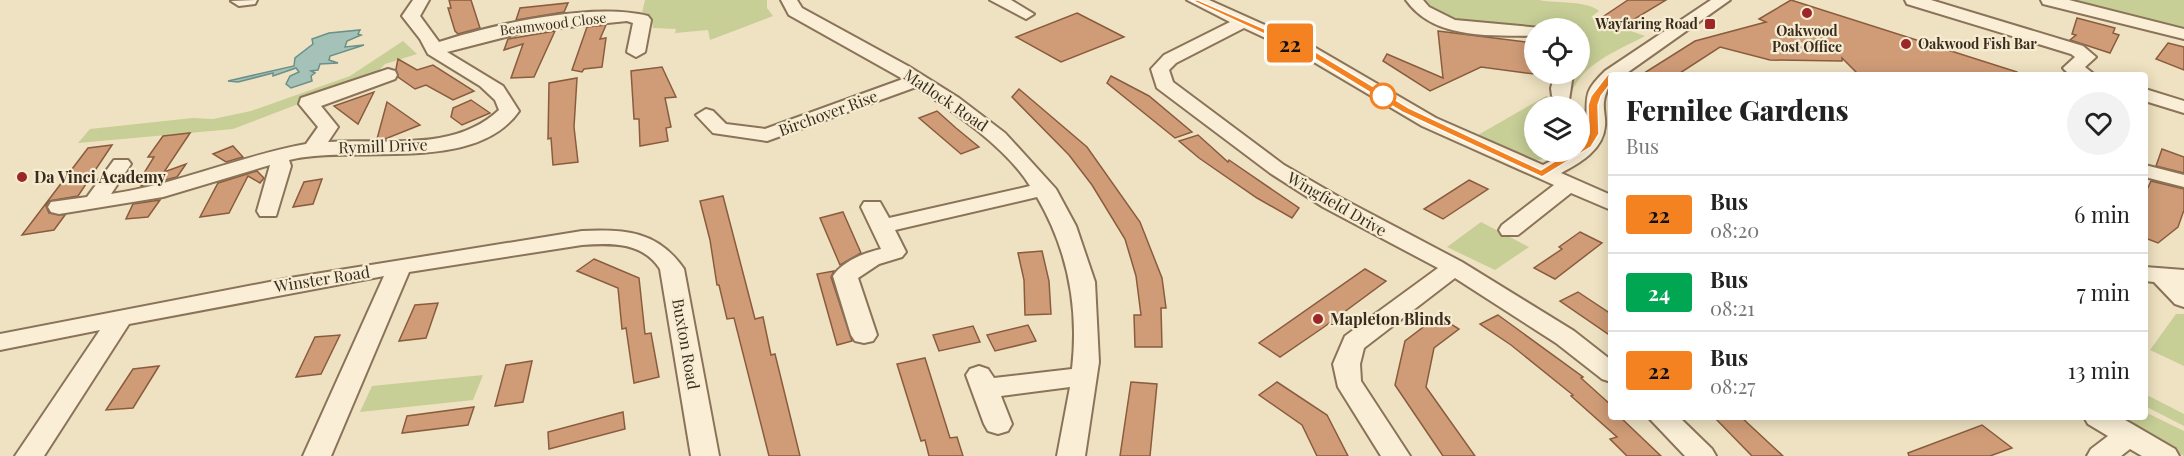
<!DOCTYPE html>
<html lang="en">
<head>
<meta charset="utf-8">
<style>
  :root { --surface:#fff; --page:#f2f2f2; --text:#222; --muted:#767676; --line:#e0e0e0 }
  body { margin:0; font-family:"Playfair Display",serif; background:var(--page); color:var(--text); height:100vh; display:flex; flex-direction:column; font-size:22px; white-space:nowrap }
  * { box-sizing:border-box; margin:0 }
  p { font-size:20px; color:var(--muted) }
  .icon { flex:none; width:33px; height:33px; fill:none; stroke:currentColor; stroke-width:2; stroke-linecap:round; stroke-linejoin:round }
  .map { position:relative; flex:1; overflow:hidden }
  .side { position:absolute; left:1608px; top:72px; width:540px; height:348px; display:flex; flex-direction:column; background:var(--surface); border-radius:6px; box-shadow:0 3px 15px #0003 }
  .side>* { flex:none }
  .badge { padding:0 12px; border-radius:4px; font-size:21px; line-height:39px }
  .tools { position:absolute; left:1524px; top:18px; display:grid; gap:12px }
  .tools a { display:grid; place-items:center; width:66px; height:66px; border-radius:50%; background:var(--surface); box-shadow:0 3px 15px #0003; font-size:30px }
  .map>.badge { position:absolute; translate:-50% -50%; box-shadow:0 0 0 3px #fff }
  .round { display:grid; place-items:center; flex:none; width:63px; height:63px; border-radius:32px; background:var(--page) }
  .headline { display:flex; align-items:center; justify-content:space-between; height:102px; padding:0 18px }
  h1 { font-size:28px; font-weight:800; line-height:45px }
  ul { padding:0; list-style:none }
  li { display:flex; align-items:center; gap:18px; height:78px; padding:0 18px; border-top:2px solid var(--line) }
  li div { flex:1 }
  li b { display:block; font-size:22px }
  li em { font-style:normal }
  li .badge { min-width:66px; font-weight:700; text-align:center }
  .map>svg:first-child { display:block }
  .green { fill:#c7ce96 }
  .water { fill:#a5c2b9; stroke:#6b9087; stroke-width:1.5 }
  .building { fill:#cf9c77; stroke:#8a5c3e; stroke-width:1.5 }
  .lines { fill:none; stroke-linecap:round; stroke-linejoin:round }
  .minor-casing { stroke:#8a7359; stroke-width:4 }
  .minor { fill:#faefd6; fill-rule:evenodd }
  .line { fill:#f58220; stroke:#fff; stroke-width:1.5 }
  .poi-dot { fill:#9b2727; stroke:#f6ecd2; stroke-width:2 }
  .stop-dot { fill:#fff; stroke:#f58220; stroke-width:3 }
  .labels { text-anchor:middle; stroke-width:4.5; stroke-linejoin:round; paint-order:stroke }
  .far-street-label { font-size:14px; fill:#392b1d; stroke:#f6ecd2 }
  .far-poi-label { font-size:14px; font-weight:bold; fill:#392b1d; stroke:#f6ecd2; text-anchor:end }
  .street-label { font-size:16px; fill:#392b1d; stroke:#f6ecd2 }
  .poi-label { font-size:16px; font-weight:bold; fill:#392b1d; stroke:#f6ecd2; text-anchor:start }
</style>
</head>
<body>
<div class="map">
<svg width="2184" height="456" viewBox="0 0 2184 456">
  <rect width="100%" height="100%" fill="#efe2c2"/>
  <g class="green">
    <polygon points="645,0 767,0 767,8 773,16 710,40 708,30 675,33 676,29 653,28 651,16 642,13"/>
    <path d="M1427 0H1539C1558 4 1586 0 1599 11L1591 17 1645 36C1615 52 1578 65 1569 100V74H1580V28L1554 26 1529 28 1452 21 1421 4Z"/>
    <polygon points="2066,0 2184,0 2184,29"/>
    <polygon points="403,41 417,54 385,64 374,75 233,129 78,143 90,129 193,118 213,119 251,111 350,76"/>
    <path d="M1546 96 1571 106H1534V152H1557C1532 172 1497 150 1471 139Z"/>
    <polygon points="1481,222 1529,247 1495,270 1447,247"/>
    <polygon points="2176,314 2184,314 2184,366 2150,350"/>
    <polygon points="483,375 473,400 360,412 372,386"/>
    <polygon points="2145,394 2184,414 2184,426 2145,406"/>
    <polygon points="2145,412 2184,431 2184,456 2114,417 2145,417"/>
  </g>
  <polygon class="water" points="360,30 358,34 361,35 347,41 345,47 364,45 330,56 329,60 338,63 320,64 318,70 311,71 315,73 311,76 312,81 291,88 286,84 290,76 299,72 296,68 273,76 273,73 238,82 228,81 294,66 295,58 313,44 312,39 329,33"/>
  <g class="building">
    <polygon points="449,0 471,0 480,28 458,34 455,31 448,8 451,8"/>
    <polygon points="1628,0 1666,0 1623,26 1601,18"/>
    <polygon points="1791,0 2017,72 2016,75 1859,75 1842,58 1842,61 1770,60 1720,47 1677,75 1641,75 1695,41 1766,22 1759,19"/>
    <polygon points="568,3 564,12 516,20 520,8"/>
    <polygon points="1077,13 1124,37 1061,62 1016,37"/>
    <polygon points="2077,18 2115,28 2113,33 2119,35 2110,53 2070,40 2076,35 2072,34"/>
    <polygon points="606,25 600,39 606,38 602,67 584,69 582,72 572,70 587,27"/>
    <polygon points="555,31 534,77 511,78 523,44 504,50 508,39"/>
    <polygon points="1438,31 1534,43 1534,74 1481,67 1430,91 1383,61 1387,54 1443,78"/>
    <polygon points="2168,43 2184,47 2184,70 2156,59"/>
    <polygon points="398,59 417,70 433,65 474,91 453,100 426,85 415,89 398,77 396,69"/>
    <polygon points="662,67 676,97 665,98 671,127 666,128 668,141 640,146 639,119 634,119 631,71"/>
    <polygon points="1111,76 1149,96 1192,132 1175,138 1107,83"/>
    <polygon points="577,78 574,127 578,162 553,165 551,138 548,139 549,83"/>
    <polygon points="1019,89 1087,147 1140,222 1162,278 1166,308 1161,308 1162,347 1135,347 1134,315 1141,315 1136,276 1125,239 1092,185 1069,155 1012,97"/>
    <polygon points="374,92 358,124 334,106"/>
    <polygon points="471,100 490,113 462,125 451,117 453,108"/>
    <polygon points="387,102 420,125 385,139 377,139"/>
    <polygon points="937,111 956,128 979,147 961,154 919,118"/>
    <polygon points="190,133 164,172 186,164 177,177 141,186 147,173 144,173 154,157 148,157 163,136"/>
    <polygon points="1198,135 1228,162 1229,160 1299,208 1292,218 1257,198 1199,158 1179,141"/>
    <polygon points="112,145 78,196 49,201 46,206 49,213 65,215 54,230 22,235 88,148"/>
    <polygon points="233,146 243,157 226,162 213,154"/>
    <polygon points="2162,149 2184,157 2184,173 2156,166"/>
    <polygon points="257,171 264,178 260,183 248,176 229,213 200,217 218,183"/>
    <polygon points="322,179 313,204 293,207 304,182"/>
    <polygon points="1469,180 1488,189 1443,219 1424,209"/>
    <polygon points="2151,181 2184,189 2184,210 2178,227 2158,243 2145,238 2145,194"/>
    <polygon points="723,196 755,319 763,317 771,355 775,354 800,456 769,456 734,318 727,319 719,285 717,285 710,240 700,201"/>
    <polygon points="160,200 148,217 126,219 133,204"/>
    <polygon points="843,212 861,253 840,265 820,218"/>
    <polygon points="1580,232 1602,243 1555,279 1534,268 1562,249 1559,247"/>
    <polygon points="1042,251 1049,281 1051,314 1025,315 1024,280 1018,253"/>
    <polygon points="594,259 639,278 645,334 651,333 659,377 634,383 626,328 622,329 618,288 577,271"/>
    <polygon points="1365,269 1386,281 1324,327 1280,357 1259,343"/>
    <polygon points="834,271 831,277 852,341 837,345 817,274"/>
    <polygon points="1578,292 1611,314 1611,336 1560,301"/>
    <polygon points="438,303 426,338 399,341 415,305"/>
    <polygon points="1498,315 1583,377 1581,378 1611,405 1611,417 1620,417 1661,456 1627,456 1610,439 1617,437 1571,396 1573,395 1511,345 1480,324"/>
    <polygon points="1438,316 1459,329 1434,348 1426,387 1475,456 1443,456 1395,385 1405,341"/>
    <polygon points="1028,325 1036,341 995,351 987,335"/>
    <polygon points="973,326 980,342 939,351 933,335"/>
    <polygon points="340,335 321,374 296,377 315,337"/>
    <polygon points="925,358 950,438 957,437 963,456 929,456 925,440 921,441 897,364"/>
    <polygon points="532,361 523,402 495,406 506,365"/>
    <polygon points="159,366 133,408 106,410 133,369"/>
    <polygon points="1131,382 1157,384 1150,456 1120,456"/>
    <polygon points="1277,382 1327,415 1348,456 1317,456 1302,425 1259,395"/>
    <polygon points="474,407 468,425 402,433 407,416"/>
    <polygon points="623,412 625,429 549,449 548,432"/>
    <polygon points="1714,417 1741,417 1783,456 1752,456"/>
    <polygon points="1982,425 2012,448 1990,456 1909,456 1908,453"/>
  </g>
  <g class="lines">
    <g class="minor-casing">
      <g id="minor">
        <polygon points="257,0 255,4 239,6 231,1"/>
        <path d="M413 0H429L420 16 439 42C494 24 593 2 648 16L651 20 645 52 636 57 627 52 633 23 627 21 529 31 447 52 503 86 519 111C475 175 355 144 289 160L291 166 276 216H260L257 211 270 165 163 197 59 214 51 212 48 207 51 202 87 197 114 160H128L131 164 111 194C178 184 240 156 306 144L318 127 299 104 301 98 388 69 395 71 397 75 395 79 321 106 338 127 328 142C385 138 453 153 499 110L495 100 480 86 428 54 420 39 402 16Z"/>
        <path d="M781 0H797L802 8 908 66 959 98 1005 133 1056 189 1076 226 1095 282 1099 362 1085 456H1057L1070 387 1001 396 1012 424 1008 431 998 434 988 431 984 424 966 375 970 369 979 366 988 369 994 378 1072 369C1079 308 1068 250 1037 197L895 230 906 252 902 257 879 264 858 278 877 335 873 341 864 343 855 341 851 335 833 276C843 261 864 253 881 249L861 207 864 202H880L889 218 1030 186C1007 148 953 111 916 87L767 141 713 133 696 115 706 109 713 111 726 124 765 129 903 79 789 15Z"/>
        <polygon points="990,0 1011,0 1034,14 1026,19"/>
        <path d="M1187 0H1209L1314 47 1436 118 1543 165 1568 152H1580C1580 142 1583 137 1585 128 1590 98 1579 96 1605 71L1711 0H1730L1624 75H1611C1611 86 1605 91 1604 102 1603 110 1606 118 1605 126 1603 150 1580 163 1561 173L1611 195V210L1571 193 1518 235H1502L1499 230 1502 225 1554 185 1422 126 1302 55 1244 28 1176 63 1169 70 1173 82 1284 165 1339 197 1462 262 1574 331 1611 360V382L1602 379 1556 343 1455 278 1364 348 1360 364 1361 381 1410 456H1381L1338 387 1333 364 1345 336 1438 268 1323 207 1270 173 1157 88 1151 69 1164 55 1230 22Z"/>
        <path d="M1406 0H1423L1429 7 1455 20 1541 28H1534V36C1491 35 1434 40 1406 0Z"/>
        <path d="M1905 0H1931L2083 46 2096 57 2085 67 2095 75C2084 75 2070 78 2063 68L2075 57 2071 54 1907 4Z"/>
        <polygon points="2041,0 2069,0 2184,29 2184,39 2043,4"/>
        <polygon points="1555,74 1573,74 1569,100 1562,102 1552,96 1551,88"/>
        <polygon points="2145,89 2184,101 2184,113 2145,101"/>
        <polygon points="2145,165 2184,175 2184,187 2145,177"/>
        <path d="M582 231C625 229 658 231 684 269L719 456H691L660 269C643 242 611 243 582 245L409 272 331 456H303L384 276 129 324 44 456H15L100 330 0 350V334L290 278Z"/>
        <polygon points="2145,267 2184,270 2184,307 2175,304 2154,282 2145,281"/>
        <polygon points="1648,417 1679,417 1712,449 1716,456 1685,456"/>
        <polygon points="2084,417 2120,417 2175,449 2179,456 2142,456 2130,449 2121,456 2087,456 2091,449 2108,436 2088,424"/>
      </g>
    </g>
    <use href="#minor" class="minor"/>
  </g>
  <polygon class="line" points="1191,0 1198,0 1311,49 1409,108 1541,170 1584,143 1589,134 1588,105 1591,96 1608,74 1616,76 1601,96 1598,105 1599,134 1591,147 1542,177 1402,112 1305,53"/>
  <g class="poi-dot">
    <circle cx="1807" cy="13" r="6"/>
    <rect x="1704" y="18" width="12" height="12" rx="3"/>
    <circle cx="1906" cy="44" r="6"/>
    <circle cx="22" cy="177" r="6"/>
    <circle cx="1318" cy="319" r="6"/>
  </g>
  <circle class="stop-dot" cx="1383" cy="96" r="12"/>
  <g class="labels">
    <g class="far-street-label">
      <text transform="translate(553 24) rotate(-7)" y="5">Beamwood Close</text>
    </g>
    <g class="far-poi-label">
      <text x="1698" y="29">Wayfaring Road</text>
      <text x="1807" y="36" text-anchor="middle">Oakwood<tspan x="1807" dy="16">Post Office</tspan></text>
      <text x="1918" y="49" text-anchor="start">Oakwood Fish Bar</text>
    </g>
    <g class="street-label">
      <text transform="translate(946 100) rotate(34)" y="6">Matlock Road</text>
      <text transform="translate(828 113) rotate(-20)" y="6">Birchover Rise</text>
      <text transform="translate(383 146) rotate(-2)" y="6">Rymill Drive</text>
      <text transform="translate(1337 204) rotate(30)" y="6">Wingfield Drive</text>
      <text transform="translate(322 279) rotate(-9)" y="6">Winster Road</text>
      <text transform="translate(686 344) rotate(80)" y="6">Buxton Road</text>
    </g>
    <g class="poi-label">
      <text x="34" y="183">Da Vinci Academy</text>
      <text x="1330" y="325">Mapleton Blinds</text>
    </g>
  </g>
</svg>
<div class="tools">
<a><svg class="icon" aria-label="locate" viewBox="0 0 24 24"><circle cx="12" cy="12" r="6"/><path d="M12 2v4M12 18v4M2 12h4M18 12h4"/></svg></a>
<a><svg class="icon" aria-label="layers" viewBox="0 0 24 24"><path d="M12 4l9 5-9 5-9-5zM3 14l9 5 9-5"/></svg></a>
</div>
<b class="badge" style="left:1290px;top:43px;background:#f58220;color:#111">22</b>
<section class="side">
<div class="headline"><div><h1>Fernilee Gardens</h1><p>Bus</p></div><a class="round"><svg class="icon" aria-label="heart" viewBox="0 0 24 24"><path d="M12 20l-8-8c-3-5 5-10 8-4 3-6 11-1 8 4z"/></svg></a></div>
<ul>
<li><span class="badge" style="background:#f58220;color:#111">22</span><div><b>Bus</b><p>08:20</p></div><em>6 min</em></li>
<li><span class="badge" style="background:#00a651;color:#fff">24</span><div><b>Bus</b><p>08:21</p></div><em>7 min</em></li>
<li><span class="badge" style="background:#f58220;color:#111">22</span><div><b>Bus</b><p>08:27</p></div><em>13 min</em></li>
</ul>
</section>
</div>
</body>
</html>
